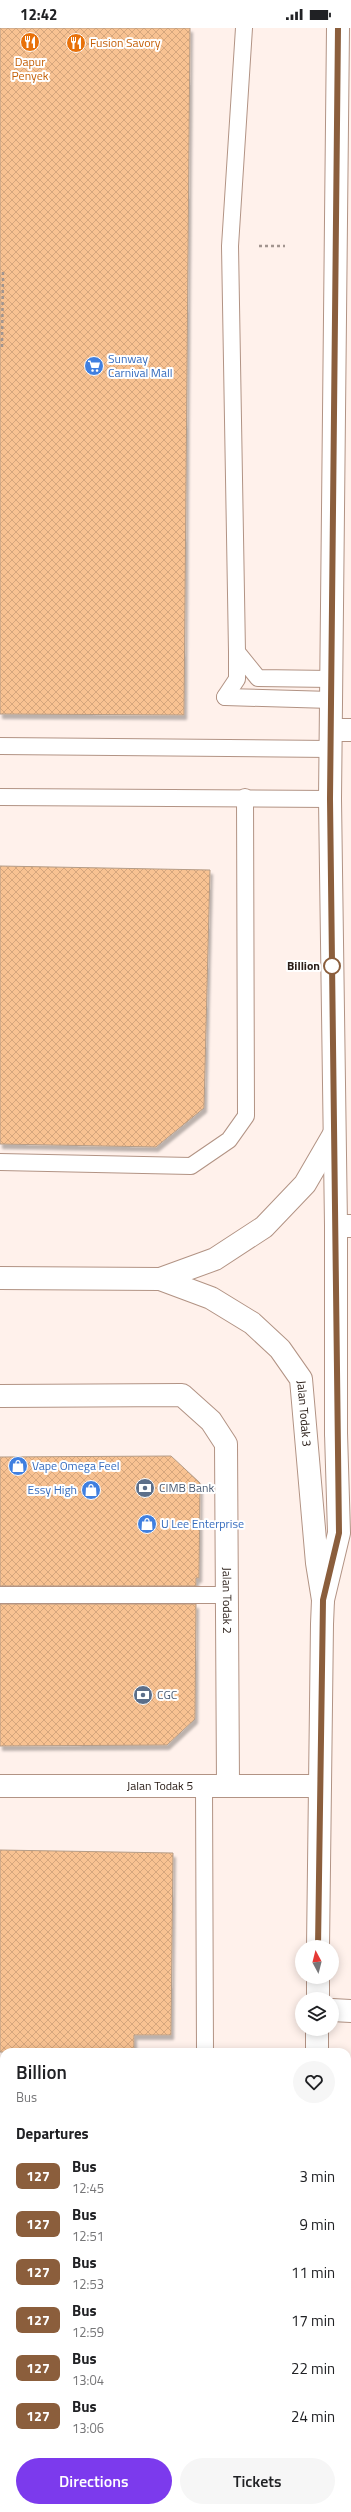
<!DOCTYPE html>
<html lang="en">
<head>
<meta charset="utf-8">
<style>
  :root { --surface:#fff; --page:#f6f6f6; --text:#202124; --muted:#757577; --accent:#7c3aed }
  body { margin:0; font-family:"Titillium Web",sans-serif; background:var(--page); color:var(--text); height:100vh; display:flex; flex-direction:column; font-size:15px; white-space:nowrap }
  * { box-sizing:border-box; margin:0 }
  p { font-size:13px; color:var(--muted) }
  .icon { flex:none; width:22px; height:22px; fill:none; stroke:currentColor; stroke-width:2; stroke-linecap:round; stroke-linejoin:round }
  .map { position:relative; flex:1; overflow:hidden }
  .sheet { position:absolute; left:0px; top:2020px; width:351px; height:464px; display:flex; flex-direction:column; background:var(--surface); border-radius:12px 12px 0 0; box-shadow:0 2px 10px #0003 }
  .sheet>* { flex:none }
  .badge { padding:0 8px; border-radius:6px; font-size:14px; line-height:26px }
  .needle { width:26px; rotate:353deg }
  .controls { position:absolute; left:295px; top:1912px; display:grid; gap:8px }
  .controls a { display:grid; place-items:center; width:44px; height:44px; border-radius:50%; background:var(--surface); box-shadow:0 2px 10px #0003; font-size:20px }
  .map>.badge { position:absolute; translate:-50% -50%; box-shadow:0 0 0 2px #fff }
  h2 { padding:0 16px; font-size:15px; line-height:36px }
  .round { display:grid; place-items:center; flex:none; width:42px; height:42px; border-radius:21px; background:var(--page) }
  .head { display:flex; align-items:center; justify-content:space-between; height:68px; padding:0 16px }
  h1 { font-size:19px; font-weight:600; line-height:30px }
  .primary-button { display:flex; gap:8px; margin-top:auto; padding:8px 16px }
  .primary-button a { flex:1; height:46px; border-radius:24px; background:var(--accent); color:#fff; font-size:16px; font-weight:600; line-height:46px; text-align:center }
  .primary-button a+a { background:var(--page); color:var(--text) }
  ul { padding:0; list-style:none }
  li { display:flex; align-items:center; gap:12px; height:48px; padding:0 16px }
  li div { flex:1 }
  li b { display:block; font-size:15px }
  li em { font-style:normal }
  li .badge { min-width:44px; font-weight:700; text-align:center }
  .status { display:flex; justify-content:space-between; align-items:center; height:28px; padding:0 20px; background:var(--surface); direction:ltr }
  .status svg { height:11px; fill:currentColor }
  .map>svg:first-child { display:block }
  .building { fill:url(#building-cross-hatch); stroke:#b59c86; filter:url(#shadow) }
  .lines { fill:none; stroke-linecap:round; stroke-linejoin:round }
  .service-casing { stroke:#b29384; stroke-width:18 }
  .minor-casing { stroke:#b29384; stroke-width:24 }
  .tertiary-casing { stroke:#b29384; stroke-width:24 }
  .secondary-casing { stroke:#b29384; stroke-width:24 }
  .path { stroke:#a2958f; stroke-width:2.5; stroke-dasharray:3 3; stroke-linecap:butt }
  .service { stroke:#fff; stroke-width:16 }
  .minor { stroke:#fff; stroke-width:22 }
  .tertiary { stroke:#fff; stroke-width:22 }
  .secondary { stroke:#fff; stroke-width:22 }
  .line-casing { stroke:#fff; stroke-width:9 }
  .line { stroke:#8b5e3c; stroke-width:6 }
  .stop-dot { fill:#fff; stroke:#8b5e3c; stroke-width:2 }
  .labels { text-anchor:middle; stroke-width:4; stroke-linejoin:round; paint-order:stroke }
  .food-label { font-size:12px; fill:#c56008; stroke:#fff; text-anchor:start }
  .shop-label { font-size:12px; fill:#366cbe; stroke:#fff; text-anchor:start }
  .stop-label { font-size:12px; font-weight:bold; fill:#2c201a; stroke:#fff; text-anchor:end }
  .street-label { font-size:12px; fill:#2c201a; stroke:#fff }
  .service-label { font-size:12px; fill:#4e5e75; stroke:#fff; text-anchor:start }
</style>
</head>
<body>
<div class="status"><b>12:42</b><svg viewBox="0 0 49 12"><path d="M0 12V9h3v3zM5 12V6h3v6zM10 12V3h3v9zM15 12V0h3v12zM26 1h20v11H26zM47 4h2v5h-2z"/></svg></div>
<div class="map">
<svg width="351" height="2484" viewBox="0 0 351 2484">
  <defs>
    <pattern id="building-cross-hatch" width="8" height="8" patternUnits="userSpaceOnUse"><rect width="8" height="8" fill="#f8c292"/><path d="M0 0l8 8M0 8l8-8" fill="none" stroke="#d5a67d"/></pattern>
    <filter id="shadow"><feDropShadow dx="2.5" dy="4.5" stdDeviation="1" flood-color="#0004"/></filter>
  </defs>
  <rect width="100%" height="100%" fill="#fff1eb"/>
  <g class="building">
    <polygon points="0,0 190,0 184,687 0,686"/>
    <polygon points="0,838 210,842 204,1080 156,1119 0,1116"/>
    <polygon points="171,1428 200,1455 199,1550 196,1550 196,1558 0,1558 0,1429"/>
    <polygon points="0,1576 196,1576 195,1691 167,1717 0,1718"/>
    <polygon points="0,1822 173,1825 171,2007 134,2007 134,2024 0,2024"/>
  </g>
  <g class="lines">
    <g class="service-casing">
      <g id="service">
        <polyline points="244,0 230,218 237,624 258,650 331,651"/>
        <polyline points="225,669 331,672"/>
        <polyline points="225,669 237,651 237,624"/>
        <polyline points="0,718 330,721"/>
        <polyline points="0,769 330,771"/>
        <polyline points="0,1134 191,1138 229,1112 246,1088 245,769"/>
        <polyline points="0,1567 227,1567"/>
        <polyline points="204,1758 205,2024"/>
        <polyline points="0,2216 4,2216"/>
        <polyline points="347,2448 351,2443"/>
        <polyline points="296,2480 296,2484"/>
        <polyline points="346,2480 346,2484"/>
      </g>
    </g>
    <g class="minor-casing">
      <g id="minor">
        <polyline points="331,702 351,702"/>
        <polyline points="336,1198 351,1198"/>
        <path id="s1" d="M0 1368 182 1367 211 1393 226 1416 228 1757"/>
        <path id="s2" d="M0 1758H320"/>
        <polyline points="332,1982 351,1983"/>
        <polyline points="347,2218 351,2215"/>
        <polyline points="0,2288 4,2288"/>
      </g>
    </g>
    <g class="tertiary-casing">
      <g id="tertiary">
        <polyline points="160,1251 215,1231 264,1199 305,1156 334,1106"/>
        <polyline points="336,1405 336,1198 330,771 338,0"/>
        <polyline points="347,2241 351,2247"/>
        <polyline points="0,2390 4,2391"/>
        <polyline points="347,2394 351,2394"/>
      </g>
    </g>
    <g class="secondary-casing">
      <g id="secondary">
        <path id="s3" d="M0 1250 160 1251 211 1270 252 1295 280 1321 301 1351 317 1535 323 1572"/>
        <polyline points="318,1919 322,1596 323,1572 339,1505 336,1405"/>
        <polyline points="318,1971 318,1949"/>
        <polyline points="317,2024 317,2001"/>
        <polyline points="0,2358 4,2357"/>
      </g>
    </g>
    <g class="path">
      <polyline points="259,218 285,218"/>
      <polyline points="2,319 3,244"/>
    </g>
    <use href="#service" class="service"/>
    <use href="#minor" class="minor"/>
    <use href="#tertiary" class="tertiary"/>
    <use href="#secondary" class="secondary"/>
  </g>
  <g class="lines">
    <g class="line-casing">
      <polyline id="line" points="318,1919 323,1572 339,1505 330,771 338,0"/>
    </g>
    <use href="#line" class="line"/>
  </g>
  <defs>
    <g id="restaurant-disc" transform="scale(1)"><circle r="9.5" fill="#e8710a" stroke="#fff"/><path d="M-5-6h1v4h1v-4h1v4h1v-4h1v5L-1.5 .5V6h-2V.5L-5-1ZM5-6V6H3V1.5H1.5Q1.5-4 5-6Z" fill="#fff"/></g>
    <g id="supermarket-disc" transform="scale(1)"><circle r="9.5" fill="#3f7fe0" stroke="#fff"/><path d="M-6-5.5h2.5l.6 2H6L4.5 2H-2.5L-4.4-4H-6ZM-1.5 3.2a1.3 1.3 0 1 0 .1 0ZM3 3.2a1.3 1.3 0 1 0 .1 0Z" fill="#fff"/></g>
    <g id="shop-disc" transform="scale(1)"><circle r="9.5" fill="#3f7fe0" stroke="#fff"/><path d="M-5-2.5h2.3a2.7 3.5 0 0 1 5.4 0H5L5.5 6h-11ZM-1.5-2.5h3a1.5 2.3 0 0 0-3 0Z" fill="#fff"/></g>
    <g id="bank-disc" transform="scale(1)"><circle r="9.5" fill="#5c6f8a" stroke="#fff"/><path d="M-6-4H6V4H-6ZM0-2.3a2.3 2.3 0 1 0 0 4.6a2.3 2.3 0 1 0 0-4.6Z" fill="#fff"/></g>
  </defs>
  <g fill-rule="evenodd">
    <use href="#restaurant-disc" x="30" y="14"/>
    <use href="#restaurant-disc" x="76" y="15"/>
    <use href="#supermarket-disc" x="94" y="338"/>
    <use href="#shop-disc" x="18" y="1438"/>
    <use href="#bank-disc" x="145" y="1460"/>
    <use href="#shop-disc" x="91" y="1462"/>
    <use href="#shop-disc" x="147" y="1496"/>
    <use href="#bank-disc" x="143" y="1667"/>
  </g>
  <circle class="stop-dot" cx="332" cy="938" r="8"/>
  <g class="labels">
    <g class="food-label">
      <text x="90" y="19">Fusion Savory</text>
      <text x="30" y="38" text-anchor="middle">Dapur<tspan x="30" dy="14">Penyek</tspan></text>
    </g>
    <g class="shop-label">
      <text x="108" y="335">Sunway<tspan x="108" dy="14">Carnival Mall</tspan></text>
      <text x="32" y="1442">Vape Omega Feel</text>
      <text x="77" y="1466" text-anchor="end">Essy High</text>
      <text x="161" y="1500">U Lee Enterprise</text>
    </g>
    <g class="stop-label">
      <text x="320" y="942">Billion</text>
    </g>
    <g class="street-label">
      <text dy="4" stroke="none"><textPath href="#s3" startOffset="372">Jalan Todak 3</textPath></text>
      <text dy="4" stroke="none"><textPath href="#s1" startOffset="405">Jalan Todak 2</textPath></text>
      <text dy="4" stroke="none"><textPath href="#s2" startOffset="160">Jalan Todak 5</textPath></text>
    </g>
    <g class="service-label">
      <text x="159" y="1464">CIMB Bank</text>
      <text x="157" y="1671">CGC</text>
    </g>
  </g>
</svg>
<div class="controls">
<a><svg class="needle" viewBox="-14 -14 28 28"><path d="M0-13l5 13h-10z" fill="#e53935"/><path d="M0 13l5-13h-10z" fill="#757577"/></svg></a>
<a><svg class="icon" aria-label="layers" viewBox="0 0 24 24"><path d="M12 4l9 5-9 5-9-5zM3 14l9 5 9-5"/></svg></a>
</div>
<section class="sheet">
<div class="head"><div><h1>Billion</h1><p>Bus</p></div><a class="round"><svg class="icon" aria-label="heart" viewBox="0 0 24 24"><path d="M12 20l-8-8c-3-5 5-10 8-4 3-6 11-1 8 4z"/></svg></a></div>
<h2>Departures</h2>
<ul>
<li><span class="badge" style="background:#8b5e3c;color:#fff">127</span><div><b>Bus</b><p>12:45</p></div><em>3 min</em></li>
<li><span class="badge" style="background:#8b5e3c;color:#fff">127</span><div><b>Bus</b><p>12:51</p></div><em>9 min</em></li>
<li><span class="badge" style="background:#8b5e3c;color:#fff">127</span><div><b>Bus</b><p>12:53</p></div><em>11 min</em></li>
<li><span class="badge" style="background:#8b5e3c;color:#fff">127</span><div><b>Bus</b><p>12:59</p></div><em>17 min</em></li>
<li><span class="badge" style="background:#8b5e3c;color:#fff">127</span><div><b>Bus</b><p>13:04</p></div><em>22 min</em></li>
<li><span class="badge" style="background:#8b5e3c;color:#fff">127</span><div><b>Bus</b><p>13:06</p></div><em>24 min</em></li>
</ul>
<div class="primary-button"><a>Directions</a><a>Tickets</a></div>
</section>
</div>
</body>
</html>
